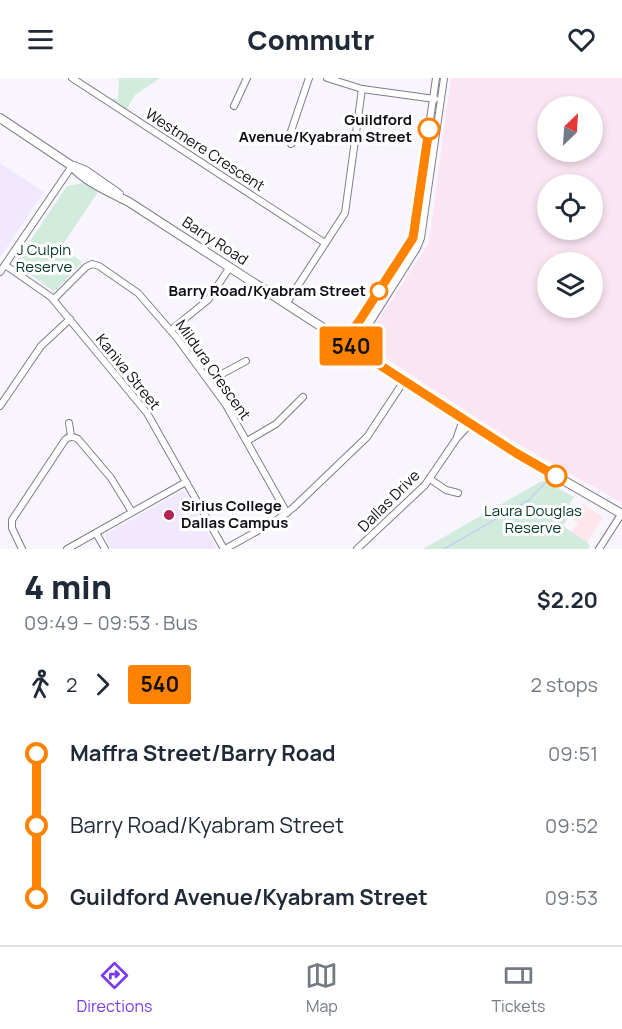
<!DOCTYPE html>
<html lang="en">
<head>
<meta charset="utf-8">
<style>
  :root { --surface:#fff; --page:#f2f2f3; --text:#1f2937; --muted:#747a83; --line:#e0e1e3; --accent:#7c3aed }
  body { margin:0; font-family:Manrope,sans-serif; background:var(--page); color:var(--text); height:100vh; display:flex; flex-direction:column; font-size:22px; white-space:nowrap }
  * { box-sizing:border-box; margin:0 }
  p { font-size:20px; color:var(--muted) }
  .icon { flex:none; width:33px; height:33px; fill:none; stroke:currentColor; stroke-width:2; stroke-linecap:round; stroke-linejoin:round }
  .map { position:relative; height:471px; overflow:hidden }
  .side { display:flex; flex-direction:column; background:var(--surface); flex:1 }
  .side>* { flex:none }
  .badge { padding:0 12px; border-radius:4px; font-size:21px; line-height:39px }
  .needle { width:39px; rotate:25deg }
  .tools { position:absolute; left:537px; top:18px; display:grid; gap:12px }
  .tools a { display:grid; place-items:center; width:66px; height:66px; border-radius:50%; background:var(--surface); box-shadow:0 3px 9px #0003; font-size:30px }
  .map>.badge { position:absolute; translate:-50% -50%; box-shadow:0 0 0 3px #fff }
  .legs { display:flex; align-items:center; gap:9px; height:66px; padding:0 24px; font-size:20px }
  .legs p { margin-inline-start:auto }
  .summary { display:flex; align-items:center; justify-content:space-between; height:102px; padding:0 24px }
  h1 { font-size:33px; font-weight:800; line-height:45px }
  ul { padding:0 24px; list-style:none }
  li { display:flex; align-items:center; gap:21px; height:72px; font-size:22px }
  li i { display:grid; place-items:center; width:9px; height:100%; margin:0 8px; background:currentColor }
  li i::after { content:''; width:15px; height:15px; margin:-8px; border:4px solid; border-radius:50%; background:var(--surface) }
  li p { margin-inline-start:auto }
  li:first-child i { background:linear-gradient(#0000 50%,currentColor 0) }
  li:last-child i { background:linear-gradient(currentColor 50%,#0000 0) }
  header { display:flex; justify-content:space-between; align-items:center; height:78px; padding:0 24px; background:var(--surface); font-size:27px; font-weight:800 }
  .tabs { display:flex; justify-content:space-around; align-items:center; height:84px; border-top:2px solid var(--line); background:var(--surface); font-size:16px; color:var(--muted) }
  .tabs a { display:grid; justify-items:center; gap:3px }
  .tabs .active { color:var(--accent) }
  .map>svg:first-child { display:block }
  .commercial { fill:#ffe5ec }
  .industrial { fill:#fbe5f3; fill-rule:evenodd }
  .built { fill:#f1e8fe }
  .green { fill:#d1ebdd }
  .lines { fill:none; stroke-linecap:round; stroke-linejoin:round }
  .stream { stroke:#c2d2f2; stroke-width:1.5 }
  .minor-casing { stroke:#827b8d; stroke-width:8 }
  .major-casing { stroke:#827b8d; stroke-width:10 }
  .minor { stroke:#fff; stroke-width:6 }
  .major { stroke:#fff; stroke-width:8 }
  .line-1-casing { stroke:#fff; stroke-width:14 }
  .line-1 { stroke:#ff8200; stroke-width:9 }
  .stop-1-dot { fill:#fff; stroke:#ff8200; stroke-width:3 }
  .poi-dot { fill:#b42450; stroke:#fff; stroke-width:2 }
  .labels { text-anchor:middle; stroke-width:6; stroke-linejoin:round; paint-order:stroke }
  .stop-label { font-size:15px; font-weight:bold; fill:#100d14; stroke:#fff; text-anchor:end }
  .street-label { font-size:15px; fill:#100d14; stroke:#fff }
  .park-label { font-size:15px; fill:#033623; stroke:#fff }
  .poi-label { font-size:15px; font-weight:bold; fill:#100d14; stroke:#fff; text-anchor:start }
</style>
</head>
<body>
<header><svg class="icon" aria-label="menu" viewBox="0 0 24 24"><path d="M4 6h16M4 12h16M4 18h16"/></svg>Commutr<svg class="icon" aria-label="heart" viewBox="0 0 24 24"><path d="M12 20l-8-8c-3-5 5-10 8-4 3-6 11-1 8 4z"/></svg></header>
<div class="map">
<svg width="622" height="471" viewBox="0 0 622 471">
  <rect width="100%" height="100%" fill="#f8f5fd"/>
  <polygon class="commercial" points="583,426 603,439 587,464 572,454 578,445 573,442"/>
  <path class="industrial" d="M451 0H622V425L511 362 369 269 367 260 429 165ZM548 28H592V74H548ZM548 106H592V152H548ZM548 184H592V230H548Z"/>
  <g class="built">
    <polygon points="0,85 44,114 0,179"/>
    <polygon points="182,413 185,414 217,471 112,471 105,459 106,456"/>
  </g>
  <g class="green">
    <polygon points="119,0 160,0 135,17 125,34 110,24 113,20 118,22"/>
    <polygon points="83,105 98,114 61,169 82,184 56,212 52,212 17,187 16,184 67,108"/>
    <polygon points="545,403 574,419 565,432 570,436 563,448 588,465 590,469 588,471 423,471 540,404"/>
  </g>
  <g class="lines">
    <polyline class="stream" points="444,471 529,422 546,404"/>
    <g class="minor-casing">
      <g id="minor">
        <polyline points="72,0 325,165"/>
        <polyline points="327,0 362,11 435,21"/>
        <polyline points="234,28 247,0"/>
        <polyline points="291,66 289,59 309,0"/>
        <polyline points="5,187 51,219 147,335 224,471"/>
        <polyline points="0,194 72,88"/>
        <polyline points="54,221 86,189 92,186 99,188 138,215 177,260 226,327 287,435"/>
        <polyline points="286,226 345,135 362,11"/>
        <polyline points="171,252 208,222 230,189"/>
        <polyline points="344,264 360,242 413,160 436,0"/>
        <polyline points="354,270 417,170 421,160 444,0"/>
        <polyline points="209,303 246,283"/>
        <polyline points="0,328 41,268 70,241"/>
        <polyline points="69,345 71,358"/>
        <polyline points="457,359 463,341"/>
        <polyline points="247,363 276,346 303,319"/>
        <polyline points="430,401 446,412 458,415"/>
        <polyline points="96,455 105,471"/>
        <path d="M22 471 12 450V442L65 362C69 358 73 358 78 361L111 400 132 434"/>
        <polyline points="67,471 186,404"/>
        <polyline points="225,471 277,442 294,429 367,359 404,303"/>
        <polyline points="357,471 425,407 457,360 470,346"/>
        <polyline points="599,471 622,435"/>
      </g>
    </g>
    <g class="major-casing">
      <g id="major">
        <path d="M0 40 72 88C85 104 110 114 129 124L516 375 622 436"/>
        <polyline points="74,88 86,93 119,116"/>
      </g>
    </g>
    <use href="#minor" class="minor"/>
    <use href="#major" class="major"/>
  </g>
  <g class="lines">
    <g class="line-1-casing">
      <polyline id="line-1" points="429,51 413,160 360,242 344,264 516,375 556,398"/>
    </g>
    <use href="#line-1" class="line-1"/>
  </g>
  <g class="stop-1-dot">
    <circle cx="429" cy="51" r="10"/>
    <circle cx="379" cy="213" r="8"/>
    <circle cx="556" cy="398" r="10"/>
  </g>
  <circle class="poi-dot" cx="169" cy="437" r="6"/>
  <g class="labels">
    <g class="stop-label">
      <text x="412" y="47">Guildford<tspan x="412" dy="17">Avenue/Kyabram Street</tspan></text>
      <text x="366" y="218">Barry Road/Kyabram Street</text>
    </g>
    <g class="street-label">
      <text transform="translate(205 72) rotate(33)" y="5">Westmere Crescent</text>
      <text transform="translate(215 163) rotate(33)" y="5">Barry Road</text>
      <text transform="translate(213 292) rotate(55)" y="5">Mildura Crescent</text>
      <text transform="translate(128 294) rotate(51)" y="5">Kaniva Street</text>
      <text transform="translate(389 423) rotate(-45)" y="5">Dallas Drive</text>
    </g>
    <g class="park-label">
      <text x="44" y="177">J Culpin<tspan x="44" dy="17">Reserve</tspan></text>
      <text x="533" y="438">Laura Douglas<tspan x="533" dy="17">Reserve</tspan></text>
    </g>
    <g class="poi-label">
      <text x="181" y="433">Sirius College<tspan x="181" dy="17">Dallas Campus</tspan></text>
    </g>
  </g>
</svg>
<div class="tools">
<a><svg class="needle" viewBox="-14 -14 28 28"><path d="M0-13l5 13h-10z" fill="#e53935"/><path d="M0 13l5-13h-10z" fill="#747a83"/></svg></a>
<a><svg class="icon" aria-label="locate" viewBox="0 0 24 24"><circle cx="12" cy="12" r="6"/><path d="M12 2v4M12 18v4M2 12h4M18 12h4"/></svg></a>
<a><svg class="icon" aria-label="layers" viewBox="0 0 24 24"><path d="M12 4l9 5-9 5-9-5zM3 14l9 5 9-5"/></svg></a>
</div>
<b class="badge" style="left:351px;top:268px;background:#ff8200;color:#111">540</b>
</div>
<section class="side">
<div class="summary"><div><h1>4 min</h1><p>09:49 – 09:53 · Bus</p></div><b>$2.20</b></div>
<div class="legs"><svg class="icon" aria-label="walk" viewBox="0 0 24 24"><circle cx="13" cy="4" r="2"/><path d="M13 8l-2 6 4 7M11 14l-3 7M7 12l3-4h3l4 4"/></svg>2<svg class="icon" aria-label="forward" viewBox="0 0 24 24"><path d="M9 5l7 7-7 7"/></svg><b class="badge" style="background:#ff8200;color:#111">540</b><p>2 stops</p></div>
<ul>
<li><i style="color:#ff8200"></i><b>Maffra Street/Barry Road</b><p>09:51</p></li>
<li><i style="color:#ff8200"></i><span>Barry Road/Kyabram Street</span><p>09:52</p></li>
<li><i style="color:#ff8200"></i><b>Guildford Avenue/Kyabram Street</b><p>09:53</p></li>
</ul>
</section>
<nav class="tabs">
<a class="active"><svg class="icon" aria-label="directions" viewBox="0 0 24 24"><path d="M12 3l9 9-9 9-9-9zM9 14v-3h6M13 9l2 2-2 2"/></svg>Directions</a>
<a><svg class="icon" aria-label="map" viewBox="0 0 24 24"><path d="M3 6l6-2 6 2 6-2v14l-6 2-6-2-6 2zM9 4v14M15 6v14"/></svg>Map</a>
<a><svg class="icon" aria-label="tickets" viewBox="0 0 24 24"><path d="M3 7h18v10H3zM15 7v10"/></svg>Tickets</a>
</nav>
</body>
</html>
